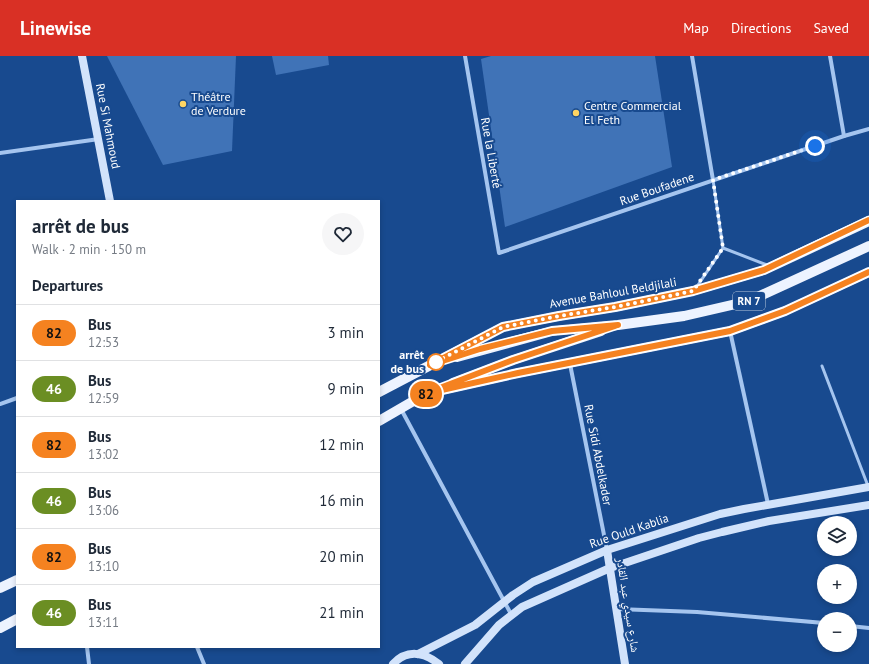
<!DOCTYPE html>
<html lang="en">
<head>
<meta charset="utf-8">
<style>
  :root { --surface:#fff; --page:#f6f6f7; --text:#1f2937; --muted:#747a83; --line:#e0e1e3; --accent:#d93025 }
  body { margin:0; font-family:"PT Sans","Noto Naskh Arabic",sans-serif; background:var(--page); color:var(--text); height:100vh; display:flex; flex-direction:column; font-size:15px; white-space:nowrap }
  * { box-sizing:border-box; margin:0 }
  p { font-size:13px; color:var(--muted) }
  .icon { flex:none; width:22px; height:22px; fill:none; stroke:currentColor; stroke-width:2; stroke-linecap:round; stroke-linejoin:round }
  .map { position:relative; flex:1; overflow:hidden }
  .side { position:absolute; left:16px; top:144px; width:364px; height:448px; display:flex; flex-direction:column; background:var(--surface); border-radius:0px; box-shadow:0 2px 6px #0003 }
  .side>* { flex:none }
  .badge { padding:0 8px; border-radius:13px; font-size:14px; line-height:26px }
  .controls { position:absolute; left:817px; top:460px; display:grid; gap:8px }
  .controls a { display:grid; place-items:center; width:40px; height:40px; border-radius:50%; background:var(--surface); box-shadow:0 2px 6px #0003; font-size:20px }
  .you { position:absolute; width:20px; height:20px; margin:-10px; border:3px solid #fff; border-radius:50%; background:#1a73e8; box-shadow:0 0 0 6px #1a73e833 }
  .map>.badge { position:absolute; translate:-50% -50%; box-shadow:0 0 0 2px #fff }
  h2 { padding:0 16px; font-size:15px; line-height:36px }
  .round { display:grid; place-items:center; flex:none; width:42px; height:42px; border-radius:21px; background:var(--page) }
  .summary { display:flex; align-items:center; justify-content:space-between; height:68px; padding:0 16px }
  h1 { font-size:19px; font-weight:800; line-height:30px }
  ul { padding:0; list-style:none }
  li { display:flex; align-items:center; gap:12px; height:56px; padding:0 16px; border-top:1px solid var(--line) }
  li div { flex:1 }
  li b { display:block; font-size:15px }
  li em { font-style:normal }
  li .badge { min-width:44px; font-weight:700; text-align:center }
  header { display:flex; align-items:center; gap:24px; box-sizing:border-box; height:56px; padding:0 20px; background:var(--accent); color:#fff }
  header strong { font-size:19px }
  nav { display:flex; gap:22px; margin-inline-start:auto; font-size:14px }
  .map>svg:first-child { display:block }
  .building { fill:#4073b7 }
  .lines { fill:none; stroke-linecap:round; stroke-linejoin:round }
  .lane { stroke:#a5c5ef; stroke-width:3 }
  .street { stroke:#a5c5ef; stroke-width:4 }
  .secondary { stroke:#d2e3fb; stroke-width:8 }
  .primary { stroke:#edf3ff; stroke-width:10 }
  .line-casing { stroke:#fff; stroke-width:9 }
  .line { stroke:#f58220; stroke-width:6 }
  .walk { stroke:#fff; stroke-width:4; stroke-dasharray:0 7.2 }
  .poi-dot { fill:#ffd563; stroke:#184a8f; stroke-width:1.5 }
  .stop-dot { fill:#fff; stroke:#f58220; stroke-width:2 }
  .labels { text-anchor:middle; stroke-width:4; stroke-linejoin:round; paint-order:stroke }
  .shield { fill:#184a8f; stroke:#bac9dd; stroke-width:1 }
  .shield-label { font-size:11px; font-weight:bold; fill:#fff }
  .poi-label { font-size:12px; fill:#fff; stroke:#184a8f; text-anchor:start }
  .street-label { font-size:12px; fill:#fff; stroke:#184a8f }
  .stop-label { font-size:12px; font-weight:bold; fill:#fff; stroke:#184a8f; text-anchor:end }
</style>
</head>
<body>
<header>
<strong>Linewise</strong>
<nav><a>Map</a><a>Directions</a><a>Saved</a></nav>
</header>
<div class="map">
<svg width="869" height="608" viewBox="0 0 869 608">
  <rect width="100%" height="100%" fill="#184a8f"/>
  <g class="building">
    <polygon points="107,0 236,0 232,95 163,109"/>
    <polygon points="272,0 328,0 329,9 276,19"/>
    <polygon points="491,0 655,0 672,111 505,171 481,3"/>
  </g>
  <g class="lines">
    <g class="lane">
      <polyline points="713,124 723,192"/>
      <polyline points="696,232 723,192 767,209"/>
      <polyline points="822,310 868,430"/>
    </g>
    <g class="street">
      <polyline points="465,0 499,197 844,80 869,73"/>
      <polyline points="692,0 713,124"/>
      <polyline points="830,0 844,80"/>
      <polyline points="0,97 99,83"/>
      <polyline points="730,275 768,448"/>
      <polyline points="570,308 607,494"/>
      <polyline points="0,348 17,342"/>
      <polyline points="401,353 511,558"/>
      <polyline points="617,553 697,556 824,567"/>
      <polyline points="850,570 869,572"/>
      <polyline points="87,591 89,608"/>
      <polyline points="197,591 204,608"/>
    </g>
    <g class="secondary">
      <polyline points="82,0 110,145"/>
      <polyline points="607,494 625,608"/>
      <polyline points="418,598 475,569 513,539 533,526 607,494 720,458 744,453 869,431"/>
      <path d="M393 608C407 593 424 596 439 608"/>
      <polyline points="465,608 499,569 522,551 610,512 699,482 722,476 769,465 869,449"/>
    </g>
    <g class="primary">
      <polyline points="457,301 552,275 618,269 684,260 749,245 869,190"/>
      <polyline points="453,327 513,304 601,275"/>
      <polyline points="379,336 503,271 559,260 615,251 693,235 764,214 869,165"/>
      <polyline points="424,338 518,317 730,275 785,255 869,216"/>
      <polyline points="379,365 429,336"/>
      <polyline points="0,532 17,524"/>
      <polyline points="0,572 17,563"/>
    </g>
  </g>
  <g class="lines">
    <g class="line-casing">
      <polyline id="line" points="869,164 764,214 693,235 615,251 559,260 503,271 430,309 480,293 552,275 618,269 513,304 424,338 518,317 730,275 785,255 869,216"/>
    </g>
    <use href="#line" class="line"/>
    <polyline class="walk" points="436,306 430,309 503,271 559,260 615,251 693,235 723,192 713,124 815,90"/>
  </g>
  <g class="poi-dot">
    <circle cx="183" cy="48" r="4"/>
    <circle cx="576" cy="57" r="4"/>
  </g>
  <circle class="stop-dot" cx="436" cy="306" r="8"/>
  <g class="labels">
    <rect class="shield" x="733" y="236" width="32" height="18" rx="3"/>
    <g class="shield-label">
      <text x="749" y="249">RN 7</text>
    </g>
    <g class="poi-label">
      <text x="191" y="45">Théâtre<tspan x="191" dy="14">de Verdure</tspan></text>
      <text x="584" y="54">Centre Commercial<tspan x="584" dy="14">El Feth</tspan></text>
    </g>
    <g class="street-label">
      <text transform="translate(108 70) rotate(79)" y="4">Rue Si Mahmoud</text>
      <text transform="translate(491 97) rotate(80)" y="4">Rue la Liberté</text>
      <text transform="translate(657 133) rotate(-19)" y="4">Rue Boufadene</text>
      <text transform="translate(613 237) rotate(-10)" y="4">Avenue Bahloul Beldjilali</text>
      <text transform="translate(598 399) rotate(79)" y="4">Rue Sidi Abdelkader</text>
      <text transform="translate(629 475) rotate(-19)" y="4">Rue Ould Kablia</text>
      <text transform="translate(628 549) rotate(81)" y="4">شارع سيدي عبد القادر</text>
    </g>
    <g class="stop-label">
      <text x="424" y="303">arrêt<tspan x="424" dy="14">de bus</tspan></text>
    </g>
  </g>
</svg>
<div class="controls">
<a><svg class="icon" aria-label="layers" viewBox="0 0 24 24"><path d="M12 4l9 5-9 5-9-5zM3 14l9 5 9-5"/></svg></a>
<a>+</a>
<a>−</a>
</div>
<div class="you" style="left:815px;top:90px"></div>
<b class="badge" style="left:426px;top:338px;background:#f58220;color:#111">82</b>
<section class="side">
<div class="summary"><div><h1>arrêt de bus</h1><p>Walk · 2 min · 150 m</p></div><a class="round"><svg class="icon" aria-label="heart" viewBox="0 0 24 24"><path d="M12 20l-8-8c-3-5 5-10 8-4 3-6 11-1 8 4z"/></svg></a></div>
<h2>Departures</h2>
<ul>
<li><span class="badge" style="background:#f58220;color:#111">82</span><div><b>Bus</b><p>12:53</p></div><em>3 min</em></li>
<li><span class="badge" style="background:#6b8e23;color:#fff">46</span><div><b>Bus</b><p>12:59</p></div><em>9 min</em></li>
<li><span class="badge" style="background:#f58220;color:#111">82</span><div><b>Bus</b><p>13:02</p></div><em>12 min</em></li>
<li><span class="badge" style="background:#6b8e23;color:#fff">46</span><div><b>Bus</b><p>13:06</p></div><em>16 min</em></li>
<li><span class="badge" style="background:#f58220;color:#111">82</span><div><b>Bus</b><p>13:10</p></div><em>20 min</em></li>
<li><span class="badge" style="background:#6b8e23;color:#fff">46</span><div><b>Bus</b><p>13:11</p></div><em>21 min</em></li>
</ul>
</section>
</div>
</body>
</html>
